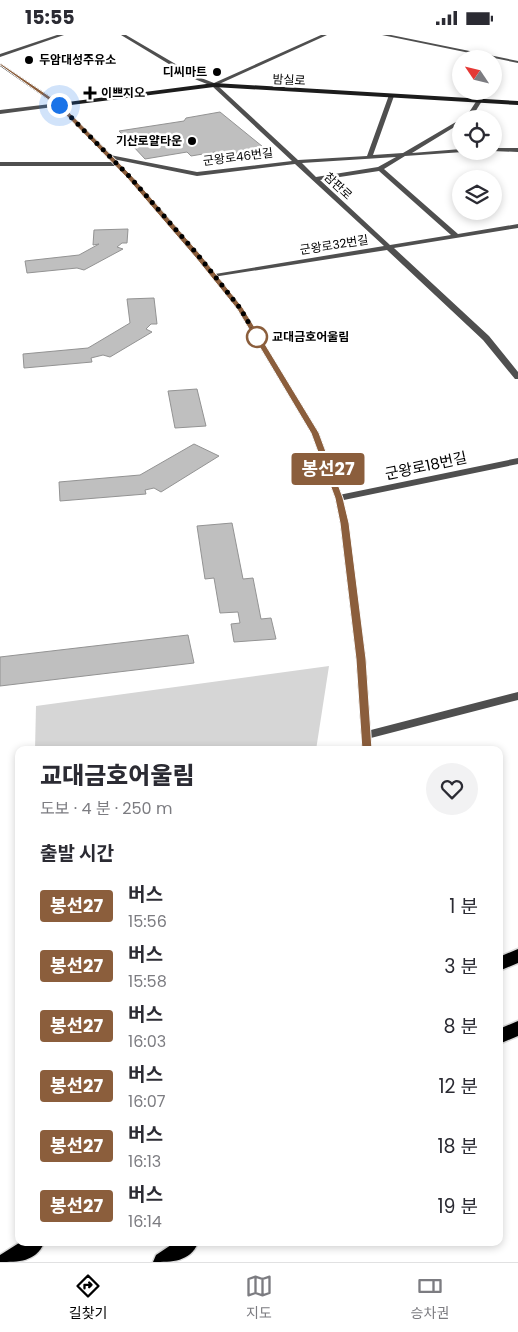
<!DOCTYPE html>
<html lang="ko">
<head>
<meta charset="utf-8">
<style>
  :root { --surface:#fff; --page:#f2f2f3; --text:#2b2b33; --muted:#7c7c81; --line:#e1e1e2; --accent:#000 }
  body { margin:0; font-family:Poppins,"Noto Sans KR",sans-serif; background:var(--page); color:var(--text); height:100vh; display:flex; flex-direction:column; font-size:19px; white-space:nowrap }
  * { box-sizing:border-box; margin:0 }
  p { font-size:16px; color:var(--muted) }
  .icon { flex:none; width:28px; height:28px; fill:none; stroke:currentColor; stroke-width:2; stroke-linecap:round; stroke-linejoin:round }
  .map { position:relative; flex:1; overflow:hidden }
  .drawer { position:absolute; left:15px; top:711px; width:488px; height:500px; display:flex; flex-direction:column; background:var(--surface); border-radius:10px; box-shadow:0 2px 8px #0003 }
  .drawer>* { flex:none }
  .badge { padding:0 10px; border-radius:4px; font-size:18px; line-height:32px }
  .needle { width:32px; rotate:305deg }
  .fabs { position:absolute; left:452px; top:15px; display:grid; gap:10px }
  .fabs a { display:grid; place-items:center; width:50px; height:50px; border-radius:50%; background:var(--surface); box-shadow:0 2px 8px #0003; font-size:25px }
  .you { position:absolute; width:25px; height:25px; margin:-12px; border:4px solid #fff; border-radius:50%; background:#1a73e8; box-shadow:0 0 0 8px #1a73e833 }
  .map>.badge { position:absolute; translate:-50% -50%; box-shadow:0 0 0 2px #fff }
  h2 { padding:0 25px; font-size:19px; line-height:45px }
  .round { display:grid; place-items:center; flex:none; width:52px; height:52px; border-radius:26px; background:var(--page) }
  .overview { display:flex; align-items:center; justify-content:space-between; height:85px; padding:0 25px }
  h1 { font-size:24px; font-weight:800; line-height:38px }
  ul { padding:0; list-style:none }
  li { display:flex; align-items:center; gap:15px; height:60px; padding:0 25px }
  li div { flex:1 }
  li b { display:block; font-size:19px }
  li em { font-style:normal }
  li .badge { min-width:55px; font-weight:700; text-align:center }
  .status { display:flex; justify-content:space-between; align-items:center; height:35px; padding:0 25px; background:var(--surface); direction:ltr }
  .status svg { height:14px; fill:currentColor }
  .tabs { display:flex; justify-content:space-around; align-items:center; height:70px; border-top:1px solid var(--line); background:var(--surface); font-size:14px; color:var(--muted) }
  .tabs a { display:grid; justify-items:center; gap:2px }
  .tabs .active { color:var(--accent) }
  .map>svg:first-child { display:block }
  .green { fill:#d6d6d6 }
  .building { fill:#bfbfbf; stroke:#939393 }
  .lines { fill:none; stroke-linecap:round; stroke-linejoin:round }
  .primary-casing { stroke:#dbdbdb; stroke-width:3 }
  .minor { fill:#4f4f4f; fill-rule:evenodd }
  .tertiary { fill:#4f4f4f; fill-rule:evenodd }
  .secondary { fill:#1c1c1c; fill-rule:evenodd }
  .primary { fill:#000; fill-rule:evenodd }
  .line { fill:#8b5e3c; stroke:#fff }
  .walk { stroke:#000; stroke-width:5; stroke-dasharray:0 9 }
  .poi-dot { fill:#000; stroke:#fff; stroke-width:2 }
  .stop-dot { fill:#fff; stroke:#8b5e3c; stroke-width:2.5 }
  .labels { text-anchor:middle; stroke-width:5; stroke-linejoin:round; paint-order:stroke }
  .far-poi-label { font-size:12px; font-weight:bold; fill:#000; stroke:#fff; text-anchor:start }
  .far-street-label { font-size:12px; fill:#000; stroke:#fff }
  .far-stop-label { font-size:12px; font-weight:bold; fill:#000; stroke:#fff; text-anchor:start }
  .street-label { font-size:15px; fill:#000; stroke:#fff }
</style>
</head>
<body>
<div class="status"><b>15:55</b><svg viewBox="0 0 49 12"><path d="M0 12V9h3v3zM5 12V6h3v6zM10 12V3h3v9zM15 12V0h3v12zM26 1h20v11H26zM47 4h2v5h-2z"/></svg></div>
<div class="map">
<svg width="518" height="1227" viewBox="0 0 518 1227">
  <rect width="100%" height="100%" fill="#fff"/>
  <polygon class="green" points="329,631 316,715 35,715 36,671"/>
  <g class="building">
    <polygon points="220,77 268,116 223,124 215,117 191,121 187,117 145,124 119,96 184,86 186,83"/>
    <polygon points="128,194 127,208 122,208 117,212 123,214 84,235 77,233 27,238 25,226 79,220 99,209 93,210 94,195"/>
    <polygon points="154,263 157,289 151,289 146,294 152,297 110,322 103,320 91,323 92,327 24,333 23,319 88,313 130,288 127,264"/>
    <polygon points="197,354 206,391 175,393 168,356"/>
    <polygon points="194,409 219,421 161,457 154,453 145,455 146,459 60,466 59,447 140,440"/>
    <polygon points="232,488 243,544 253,543 261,584 271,583 276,604 234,607 231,589 240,588 238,577 220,578 214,543 205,544 197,491"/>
    <polygon points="188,600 194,628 0,651 0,622"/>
  </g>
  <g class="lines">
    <g class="primary-casing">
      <g id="primary">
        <polygon points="518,914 518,928 499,936 499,922"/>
        <polygon points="518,986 518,1001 499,1009 499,994"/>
        <path d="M19 1208H44C36 1227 18 1227 0 1227V1220Z"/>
        <path d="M174 1208H198C190 1227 172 1227 153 1227L156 1220Z"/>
      </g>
    </g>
    <g class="minor">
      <polygon points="57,0 64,0 0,22 0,19"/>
      <path d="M121 0H126L196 41 214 48 321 0H327L217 50 298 125 367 121 389 60 394 61 373 120 403 118 461 84V88L412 118 461 114 463 117 405 121 384 134 458 199 518 189V193L394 213 489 301 518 337V344H515L483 305 387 215 213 242 212 241 215 239 384 211 295 129 197 141 108 123V121L110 120 197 137 292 126 212 51 192 43ZM396 122 378 132 316 142 302 128ZM379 136 451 200 390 210 320 145Z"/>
      <polygon points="382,0 391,0 518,26 518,28"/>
      <path d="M477 65 482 66C476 75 473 84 461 84L468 79Z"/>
      <polygon points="494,113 518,113 518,117 492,116 494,116"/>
      <polygon points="0,127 117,127 120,129 117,131 0,131"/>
      <polygon points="518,423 518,429 339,466 335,463 339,460"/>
      <polygon points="518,657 518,665 367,704 363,703 362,700 363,697 367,696"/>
    </g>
    <polygon class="tertiary" points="59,68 62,70 61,71 0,79 0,75"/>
    <polygon class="secondary" points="0,28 60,68 214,48 518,66 518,70 214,52 63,71 132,141 200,219 242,272 319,398 343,463 348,488 366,624 372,715 362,715 356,624 340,488 335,463 311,398 237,274 196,221 128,143 57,71 0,31"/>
    <use href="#primary" class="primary"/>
  </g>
  <polygon class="line" points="0,28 61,69 132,141 200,219 243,273 319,398 343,463 349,488 366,624 372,715 371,718 367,719 362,715 356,624 340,488 335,463 311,398 237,274 195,222 127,143 57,71 0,30"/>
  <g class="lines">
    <polyline class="walk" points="59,70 130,142 198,220 240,273 257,302"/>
  </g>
  <g class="poi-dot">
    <circle cx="29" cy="25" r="5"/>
    <circle cx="217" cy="37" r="5"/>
    <path d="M87.5 50.5h5v5h5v5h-5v5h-5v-5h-5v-5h5z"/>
    <circle cx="192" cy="106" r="5"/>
  </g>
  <circle class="stop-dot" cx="257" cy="302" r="10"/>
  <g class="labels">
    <g class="far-poi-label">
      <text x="39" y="29">두암대성주유소</text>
      <text x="207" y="41" text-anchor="end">디씨마트</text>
      <text x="101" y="62">이쁘지오</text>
      <text x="182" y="110" text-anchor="end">기산로얄타운</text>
    </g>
    <g class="far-street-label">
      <text transform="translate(289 45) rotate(3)" y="4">밤실로</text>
      <text transform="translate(238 122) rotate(-7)" y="4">군왕로46번길</text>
      <text transform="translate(338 151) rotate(43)" y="4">참판로</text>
      <text transform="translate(334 210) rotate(-9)" y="4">군왕로32번길</text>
    </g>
    <g class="far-stop-label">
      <text x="272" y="306">교대금호어울림</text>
    </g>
    <g class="street-label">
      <text transform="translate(426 431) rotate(-12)" y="5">군왕로18번길</text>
    </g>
  </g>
</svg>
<div class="fabs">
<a><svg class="needle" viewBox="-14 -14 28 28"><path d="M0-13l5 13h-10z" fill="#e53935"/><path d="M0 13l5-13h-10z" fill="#7c7c81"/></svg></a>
<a><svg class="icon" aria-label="locate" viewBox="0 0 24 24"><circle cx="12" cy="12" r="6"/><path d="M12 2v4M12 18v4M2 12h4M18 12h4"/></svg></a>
<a><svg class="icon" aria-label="layers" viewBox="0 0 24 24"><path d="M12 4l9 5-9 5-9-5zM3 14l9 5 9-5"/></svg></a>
</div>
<div class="you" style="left:59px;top:70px"></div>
<b class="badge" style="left:328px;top:434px;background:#8b5e3c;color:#fff">봉선27</b>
<section class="drawer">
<div class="overview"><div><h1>교대금호어울림</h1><p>도보 · 4 분 · 250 m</p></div><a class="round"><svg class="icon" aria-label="heart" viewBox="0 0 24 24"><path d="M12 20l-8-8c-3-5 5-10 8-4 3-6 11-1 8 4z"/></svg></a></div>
<h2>출발 시간</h2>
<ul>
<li><span class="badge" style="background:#8b5e3c;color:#fff">봉선27</span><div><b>버스</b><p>15:56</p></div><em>1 분</em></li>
<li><span class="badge" style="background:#8b5e3c;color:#fff">봉선27</span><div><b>버스</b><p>15:58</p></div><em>3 분</em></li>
<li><span class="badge" style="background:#8b5e3c;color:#fff">봉선27</span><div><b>버스</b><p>16:03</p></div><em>8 분</em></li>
<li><span class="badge" style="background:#8b5e3c;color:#fff">봉선27</span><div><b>버스</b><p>16:07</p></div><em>12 분</em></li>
<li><span class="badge" style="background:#8b5e3c;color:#fff">봉선27</span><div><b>버스</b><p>16:13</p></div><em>18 분</em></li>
<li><span class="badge" style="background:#8b5e3c;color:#fff">봉선27</span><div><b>버스</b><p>16:14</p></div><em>19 분</em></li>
</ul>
</section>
</div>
<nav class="tabs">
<a class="active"><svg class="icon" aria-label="directions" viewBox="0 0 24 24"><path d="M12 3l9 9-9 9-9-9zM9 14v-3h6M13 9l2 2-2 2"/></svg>길찾기</a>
<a><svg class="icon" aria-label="map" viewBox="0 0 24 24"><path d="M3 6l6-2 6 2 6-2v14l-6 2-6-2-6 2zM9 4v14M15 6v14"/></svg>지도</a>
<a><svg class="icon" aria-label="tickets" viewBox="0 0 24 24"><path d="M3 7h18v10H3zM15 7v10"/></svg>승차권</a>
</nav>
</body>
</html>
